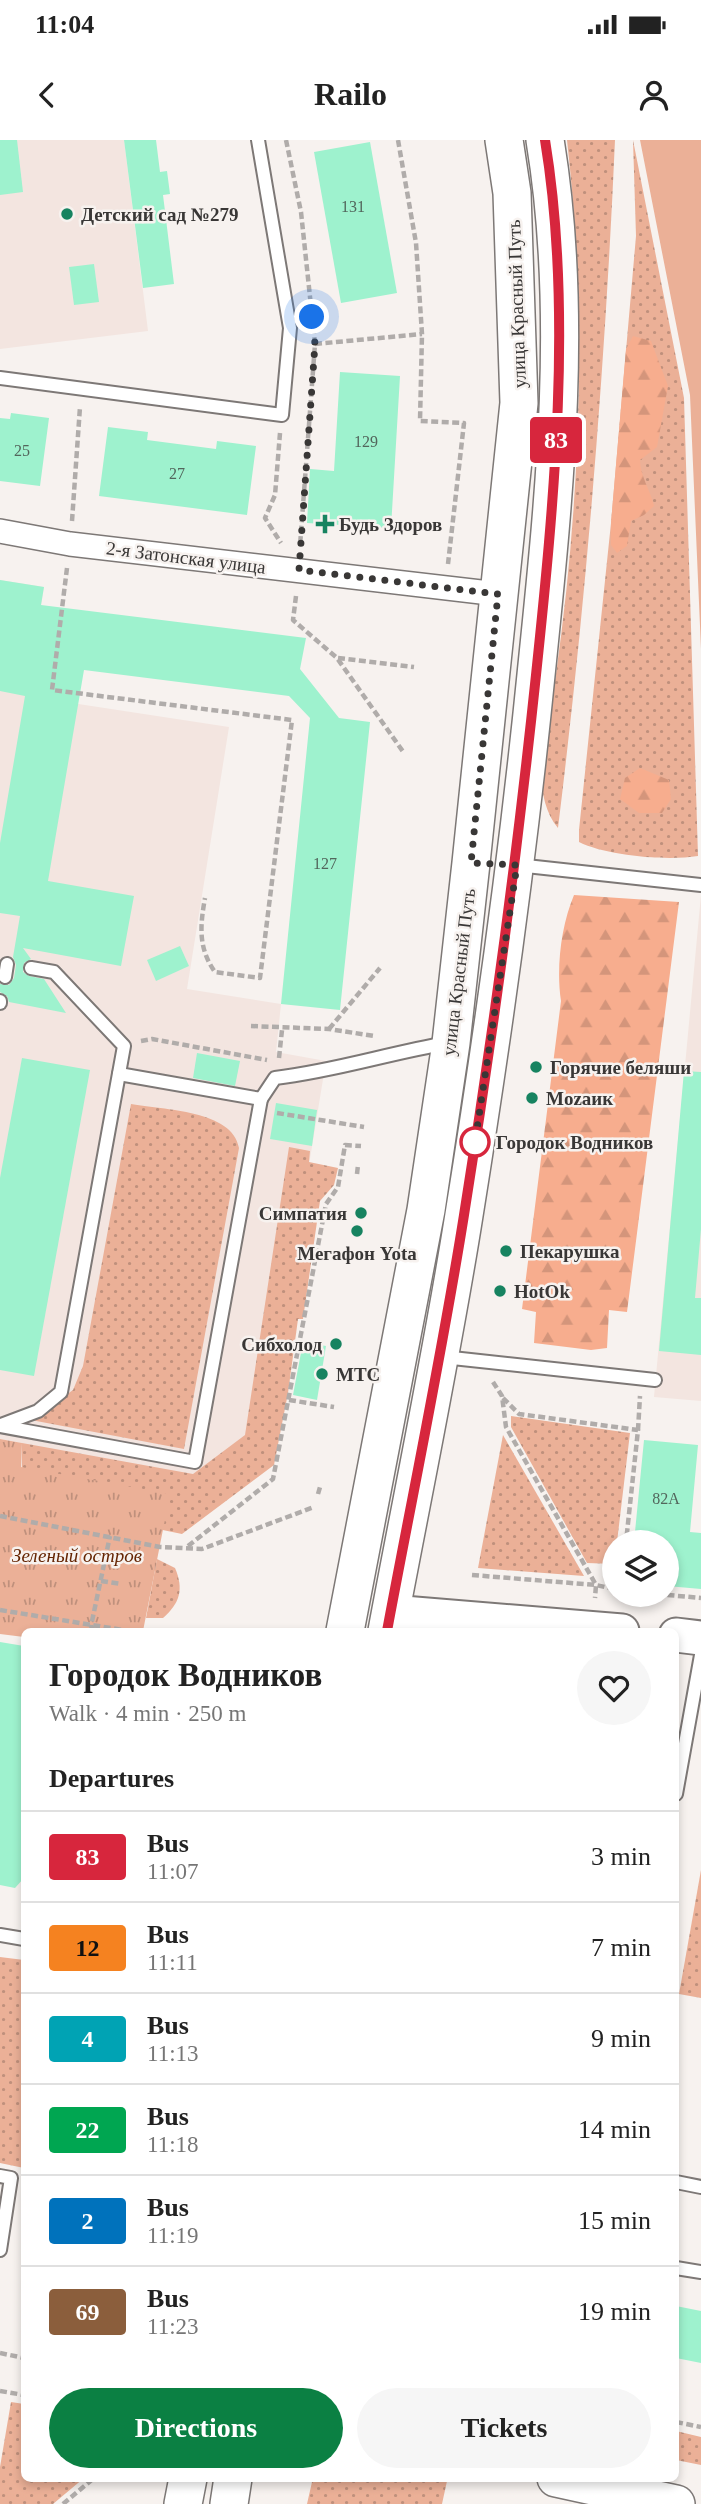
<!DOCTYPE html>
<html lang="en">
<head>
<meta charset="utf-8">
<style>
  :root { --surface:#fff; --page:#f6f6f6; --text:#222; --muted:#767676; --line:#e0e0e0; --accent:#0b8043 }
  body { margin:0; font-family:"Times New Roman",serif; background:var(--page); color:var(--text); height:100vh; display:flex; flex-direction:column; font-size:26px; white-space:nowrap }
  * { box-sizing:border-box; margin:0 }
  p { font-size:23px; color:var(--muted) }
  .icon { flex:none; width:38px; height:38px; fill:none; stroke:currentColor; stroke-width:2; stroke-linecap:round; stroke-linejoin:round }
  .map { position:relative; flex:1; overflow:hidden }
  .details { position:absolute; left:21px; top:1488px; width:658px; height:854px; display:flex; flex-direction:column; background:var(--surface); border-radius:10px; box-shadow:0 4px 10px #0003 }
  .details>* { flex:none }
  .badge { padding:0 14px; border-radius:5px; font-size:24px; line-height:46px }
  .buttons { position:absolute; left:602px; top:1390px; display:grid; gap:14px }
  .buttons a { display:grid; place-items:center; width:77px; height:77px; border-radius:50%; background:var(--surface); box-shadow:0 4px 10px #0003; font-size:35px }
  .you { position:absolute; width:35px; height:35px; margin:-18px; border:5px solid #fff; border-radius:50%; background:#1a73e8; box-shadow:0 0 0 10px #1a73e833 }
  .map>.badge { position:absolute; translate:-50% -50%; box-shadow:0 0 0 4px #fff }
  h2 { padding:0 28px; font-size:26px; line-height:63px }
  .round { display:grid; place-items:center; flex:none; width:74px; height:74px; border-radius:37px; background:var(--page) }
  .summary { display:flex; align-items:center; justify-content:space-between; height:119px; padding:0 28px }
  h1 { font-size:33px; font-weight:700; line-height:52px }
  .primary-button { display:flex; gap:14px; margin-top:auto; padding:14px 28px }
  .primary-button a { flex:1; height:80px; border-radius:42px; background:var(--accent); color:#fff; font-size:28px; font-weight:700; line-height:80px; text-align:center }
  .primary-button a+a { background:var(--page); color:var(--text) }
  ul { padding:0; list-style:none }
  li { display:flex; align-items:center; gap:21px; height:91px; padding:0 28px; border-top:2px solid var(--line) }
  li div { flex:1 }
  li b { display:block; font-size:26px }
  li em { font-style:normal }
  li .badge { min-width:77px; font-weight:700; text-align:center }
  .status { display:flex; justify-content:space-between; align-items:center; height:49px; padding:0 35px; background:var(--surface); direction:ltr }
  .status svg { height:19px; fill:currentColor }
  header { display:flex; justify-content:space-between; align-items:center; height:91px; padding:0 28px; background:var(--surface); font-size:32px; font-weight:700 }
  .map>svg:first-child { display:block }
  .built { fill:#f3e5e0 }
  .grass { fill:url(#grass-dots) }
  .forest { fill:url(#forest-firs) }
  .park { fill:url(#park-tufts) }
  .garden { fill:#ebb097 }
  .building { fill:#9ef2ce }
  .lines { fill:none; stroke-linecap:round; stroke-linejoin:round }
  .lane-casing { stroke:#7d7876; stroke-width:16 }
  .street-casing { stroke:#7d7876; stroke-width:26 }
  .secondary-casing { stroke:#7d7876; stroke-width:37 }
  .primary-casing { stroke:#7d7876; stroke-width:40 }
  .path { stroke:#b0acaa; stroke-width:4.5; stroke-dasharray:7 3.5; stroke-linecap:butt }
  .lane { stroke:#fff; stroke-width:12 }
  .street { stroke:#fff; stroke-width:23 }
  .secondary { stroke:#fff; stroke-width:33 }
  .primary { stroke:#fff; stroke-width:37 }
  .line-casing { stroke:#fff; stroke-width:16 }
  .line { stroke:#d7263d; stroke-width:10 }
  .walk { stroke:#393736; stroke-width:7; stroke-dasharray:0 12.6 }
  .poi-dot { fill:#178360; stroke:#f7f2ef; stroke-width:2.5 }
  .stop-dot { fill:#fff; stroke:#d7263d; stroke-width:3.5 }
  .labels { text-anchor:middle; stroke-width:5; stroke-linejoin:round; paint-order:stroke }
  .number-label { font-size:16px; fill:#52665c }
  .poi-label { font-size:19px; font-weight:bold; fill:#393736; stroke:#f7f2ef; text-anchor:start }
  .street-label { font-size:19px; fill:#393736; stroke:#f7f2ef }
  .stop-label { font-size:19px; font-weight:bold; fill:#393736; stroke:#f7f2ef; text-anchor:start }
  .park-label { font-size:19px; font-style:italic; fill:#652503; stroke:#f7f2ef }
</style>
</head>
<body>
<div class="status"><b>11:04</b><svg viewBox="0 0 49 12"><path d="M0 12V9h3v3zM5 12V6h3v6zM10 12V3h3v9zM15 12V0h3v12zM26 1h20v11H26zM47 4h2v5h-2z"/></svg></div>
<header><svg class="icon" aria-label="back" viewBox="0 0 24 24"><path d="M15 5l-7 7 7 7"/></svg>Railo<svg class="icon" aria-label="person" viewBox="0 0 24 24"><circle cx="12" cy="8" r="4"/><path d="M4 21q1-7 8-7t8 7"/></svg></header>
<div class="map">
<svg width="701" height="2364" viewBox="0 0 701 2364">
  <defs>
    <pattern id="grass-dots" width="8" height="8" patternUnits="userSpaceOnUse" patternTransform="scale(1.75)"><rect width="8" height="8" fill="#ebb097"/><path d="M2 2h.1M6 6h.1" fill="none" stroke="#bf907c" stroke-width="1.8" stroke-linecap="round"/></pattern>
    <pattern id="forest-firs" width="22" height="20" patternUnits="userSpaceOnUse" patternTransform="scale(1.75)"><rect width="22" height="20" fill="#f7ad8e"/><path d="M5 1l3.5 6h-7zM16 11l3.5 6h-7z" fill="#d4957b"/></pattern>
    <pattern id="park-tufts" width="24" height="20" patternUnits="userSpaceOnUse" patternTransform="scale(1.75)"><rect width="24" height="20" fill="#ebb097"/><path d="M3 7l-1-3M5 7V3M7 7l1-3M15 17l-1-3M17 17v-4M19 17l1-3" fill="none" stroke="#bf907c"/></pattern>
  </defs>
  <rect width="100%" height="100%" fill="#f7f2ef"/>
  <g class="built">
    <polygon points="0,0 124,0 148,191 0,209"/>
    <polygon points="0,440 44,447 26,556 229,587 187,849 281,864 276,912 326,921 263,1306 197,1357 20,1327 22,1303 0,1299"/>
    <polygon points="701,755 701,1261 654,1257"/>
  </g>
  <g class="grass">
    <path d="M567 0H615C605 230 586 460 558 688 526 649 549 580 556 534 581 357 587 177 567 0Z"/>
    <path d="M633 0 684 258 698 716C667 721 607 716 579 702V690L611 383 636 96Z"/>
    <path d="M131 964C163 970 233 970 239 1008L184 1309 31 1280 73 1250 83 1226Z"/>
    <polygon points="289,1007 310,1011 309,1022 338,1028 334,1045 320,1061 303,1179 298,1179 288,1253 274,1325 182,1394 22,1361 22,1303 193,1334 245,1295"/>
    <polygon points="511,1276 630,1293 617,1402 614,1402 614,1424 587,1423 511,1287"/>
    <polygon points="503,1295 584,1436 478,1428"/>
    <path d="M157 1419 175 1428C184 1449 180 1463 163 1478H146Z"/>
    <polygon points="701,1730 701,1858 679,1854"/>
    <polygon points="0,1817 24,1820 24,2028 0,2023"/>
    <polygon points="11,2262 24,2264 24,2338 84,2338 53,2364 0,2364 0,2327"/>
    <polygon points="676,2291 701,2297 701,2325 676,2320"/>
    <polygon points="328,2338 435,2338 447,2341 442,2364 307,2364 312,2342"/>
  </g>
  <g class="forest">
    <path d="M633 196 651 201 668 246 657 307 640 320C640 336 650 349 654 366L644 375 631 381 627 406 617 413 611 405V383L626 209Z"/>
    <polygon points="640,628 669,640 671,659 662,673 639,673 620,659 625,638"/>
    <path d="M574 755 679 762 627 1172 609 1170 607 1208 591 1210 534 1203 536 1172 522 1169 561 861C556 828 561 786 574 755Z"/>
  </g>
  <polygon class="park" points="0,1299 22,1303 21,1327 170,1354 143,1491 24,1491 24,1497 0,1494"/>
  <polygon class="garden" points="640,0 701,0 701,509 690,255"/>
  <g class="building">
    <polygon points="0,0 17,0 23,52 0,55"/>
    <polygon points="124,0 156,0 160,32 167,31 170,54 163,55 174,144 143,148"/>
    <polygon points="370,2 397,153 341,163 314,12"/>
    <polygon points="94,124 99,162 74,165 69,127"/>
    <polygon points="340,232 400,236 391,388 307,383 310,329 334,331"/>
    <polygon points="11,273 49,278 40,346 0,341 0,278 10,279"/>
    <polygon points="108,287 148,292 147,300 216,309 217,301 256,306 247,375 99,356"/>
    <polygon points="0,440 44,447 41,465 306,498 300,529 339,578 370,582 340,870 281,864 310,578 289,556 84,530 48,741 134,756 121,826 23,808 31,819 24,823 23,832 29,836 44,839 66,873 9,862 7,856 0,852 0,844 9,845 14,838 16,825 13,817 20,776 0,773 0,703 25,556 0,551"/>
    <polygon points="180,806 189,826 156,841 147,820"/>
    <polygon points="197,913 240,921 235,946 193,938"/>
    <polygon points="22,918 90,930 34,1236 0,1230 0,1038"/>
    <polygon points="684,931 701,932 701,1089 695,1158 701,1158 701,1215 659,1211"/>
    <polygon points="276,963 317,970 312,1006 270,999"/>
    <polygon points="303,1202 326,1206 317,1260 293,1255"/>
    <polygon points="644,1300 698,1305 690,1392 701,1393 701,1449 667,1446 667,1402 634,1402"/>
    <polygon points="0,1502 24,1506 24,1738 15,1748 0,1745"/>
    <polygon points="676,2166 701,2171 701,2223 676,2218"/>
  </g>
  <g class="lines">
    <g class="lane-casing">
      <g id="lane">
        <polyline points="0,238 282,275 290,188 258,0"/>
        <polyline points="517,725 701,745"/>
        <polyline points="5,837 7,824"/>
        <polyline points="0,863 0,861"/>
        <path d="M261 959 275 938C335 931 389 913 448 903"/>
        <polyline points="443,1217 655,1240"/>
        <polyline points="1,1285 38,1271 61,1252 124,906 54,832 31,828"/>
        <polyline points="0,1286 195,1322 261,959 119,934"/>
        <polyline points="676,1654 701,1515"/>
        <polyline points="0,1795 24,1799"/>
        <polyline points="0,2036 11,2038 0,2110"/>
        <polyline points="676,2042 701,2047"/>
        <polyline points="676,2128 701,2132"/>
      </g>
    </g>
    <g class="street-casing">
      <polyline id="street" points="0,391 70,404 498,454"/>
    </g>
    <g class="secondary-casing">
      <g id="secondary">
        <polyline points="391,1472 622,1491"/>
        <polyline points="676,1495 701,1498"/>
      </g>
    </g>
    <g class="primary-casing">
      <g id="primary">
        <polyline points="345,1491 426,1070 451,903 471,723 519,263 512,53 504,0"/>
        <path d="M387 1491C413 1352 442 1214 464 1075 493 895 518 716 536 535 554 359 574 176 545 0"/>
        <polyline points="556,2338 676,2364"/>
        <polyline points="183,2364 188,2338"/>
        <polyline points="229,2364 233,2338"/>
      </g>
    </g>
    <g class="path">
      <polyline points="286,0 301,72 315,204 300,406"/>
      <polyline points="398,0 416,103 422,194 420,281 464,283 448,424"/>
      <polyline points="315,204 422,194"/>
      <polyline points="280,293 275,355 265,378 281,403"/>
      <polyline points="72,381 80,267"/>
      <path d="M67 428 52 550 292 580 260 838 215 832C198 808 200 786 205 758"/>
      <polyline points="296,456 293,480 337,518 404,613"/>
      <polyline points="338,518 414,527"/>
      <polyline points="251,886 329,889 374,896"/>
      <polyline points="329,889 380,828"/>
      <polyline points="141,901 152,899 267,920"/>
      <polyline points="279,918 282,890"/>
      <polyline points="277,973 364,987"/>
      <polyline points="357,1034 358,1025"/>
      <polyline points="493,1242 502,1256 506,1287 596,1445 595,1458"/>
      <polyline points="503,1258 519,1274 638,1290 626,1402"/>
      <polyline points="289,1260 334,1267"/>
      <polyline points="638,1290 640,1256"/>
      <polyline points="318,1354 320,1347"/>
      <polyline points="0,1376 160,1407 202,1409 314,1367"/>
      <polyline points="188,1406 273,1339 326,1064 338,1047 345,1005 361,1006"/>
      <polyline points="472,1435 596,1445 614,1449"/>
      <polyline points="101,1441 121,1444"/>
      <polyline points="657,1454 701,1458"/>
      <polyline points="0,1470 129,1491"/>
      <polyline points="94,1491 91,1486 110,1396"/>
      <polyline points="0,2213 24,2218"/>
      <polyline points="0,2251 24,2255"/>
      <polyline points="676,2282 701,2287"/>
      <polyline points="63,2364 94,2338"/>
    </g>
    <use href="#lane" class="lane"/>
    <use href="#street" class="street"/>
    <use href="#secondary" class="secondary"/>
    <use href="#primary" class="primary"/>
  </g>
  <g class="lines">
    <g class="line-casing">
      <path id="line" d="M387 1491C413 1352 442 1214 464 1075 493 895 517 716 536 535 554 364 573 170 545 0"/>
    </g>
    <use href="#line" class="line"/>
    <polyline class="walk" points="312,177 315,204 299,430 498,454 471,723 517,725 475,1002"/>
  </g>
  <g class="poi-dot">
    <circle cx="67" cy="74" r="7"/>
    <path d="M321.5 373.5h7v7h7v7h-7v7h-7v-7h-7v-7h7z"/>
    <circle cx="536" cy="927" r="7"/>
    <circle cx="532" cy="958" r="7"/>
    <circle cx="361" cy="1073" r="7"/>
    <circle cx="357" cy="1091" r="7"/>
    <circle cx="506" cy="1111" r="7"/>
    <circle cx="500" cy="1151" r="7"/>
    <circle cx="336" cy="1204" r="7"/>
    <circle cx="322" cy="1234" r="7"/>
  </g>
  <circle class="stop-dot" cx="475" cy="1002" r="14"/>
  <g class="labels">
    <g class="number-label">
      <text x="353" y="72">131</text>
      <text x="366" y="307">129</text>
      <text x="22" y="316">25</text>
      <text x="177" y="339">27</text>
      <text x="325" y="729">127</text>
      <text x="666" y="1364">82А</text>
    </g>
    <g class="poi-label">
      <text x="81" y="81">Детский сад №279</text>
      <text x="339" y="391">Будь Здоров</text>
      <text x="550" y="934">Горячие беляши</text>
      <text x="546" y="965">Mozaик</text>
      <text x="347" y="1080" text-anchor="end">Симпатия</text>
      <text x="520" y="1118">Пекарушка</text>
      <text x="357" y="1120" text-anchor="middle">Мегафон Yota</text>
      <text x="514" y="1158">HotOk</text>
      <text x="322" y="1211" text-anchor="end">Сибхолод</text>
      <text x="336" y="1241">МТС</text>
    </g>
    <g class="street-label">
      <text transform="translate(516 164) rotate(-92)" y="7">улица Красный Путь</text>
      <text transform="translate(186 417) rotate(7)" y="7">2-я Затонская улица</text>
      <text transform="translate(458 832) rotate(-83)" y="7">улица Красный Путь</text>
    </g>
    <g class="stop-label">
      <text x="496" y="1009">Городок Водников</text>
    </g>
    <g class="park-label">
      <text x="77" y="1422">Зеленый остров</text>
    </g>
  </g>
</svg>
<div class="buttons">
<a><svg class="icon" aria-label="layers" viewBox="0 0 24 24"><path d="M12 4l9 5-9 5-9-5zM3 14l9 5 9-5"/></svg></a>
</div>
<div class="you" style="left:312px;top:177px"></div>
<b class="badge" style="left:556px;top:300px;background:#d7263d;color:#fff">83</b>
<section class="details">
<div class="summary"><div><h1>Городок Водников</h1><p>Walk · 4 min · 250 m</p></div><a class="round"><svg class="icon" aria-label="heart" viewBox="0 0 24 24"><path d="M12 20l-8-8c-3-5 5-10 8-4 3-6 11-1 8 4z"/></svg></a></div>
<h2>Departures</h2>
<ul>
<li><span class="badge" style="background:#d7263d;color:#fff">83</span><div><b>Bus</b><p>11:07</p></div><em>3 min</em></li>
<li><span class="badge" style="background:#f58220;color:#111">12</span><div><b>Bus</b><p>11:11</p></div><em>7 min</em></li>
<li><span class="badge" style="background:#00a3b4;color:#fff">4</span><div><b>Bus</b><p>11:13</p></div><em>9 min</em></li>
<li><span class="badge" style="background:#00a651;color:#fff">22</span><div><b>Bus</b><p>11:18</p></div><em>14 min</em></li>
<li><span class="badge" style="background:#0072bc;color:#fff">2</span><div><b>Bus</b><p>11:19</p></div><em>15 min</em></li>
<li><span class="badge" style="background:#8b5e3c;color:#fff">69</span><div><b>Bus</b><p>11:23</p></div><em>19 min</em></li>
</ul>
<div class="primary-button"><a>Directions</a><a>Tickets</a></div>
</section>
</div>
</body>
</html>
